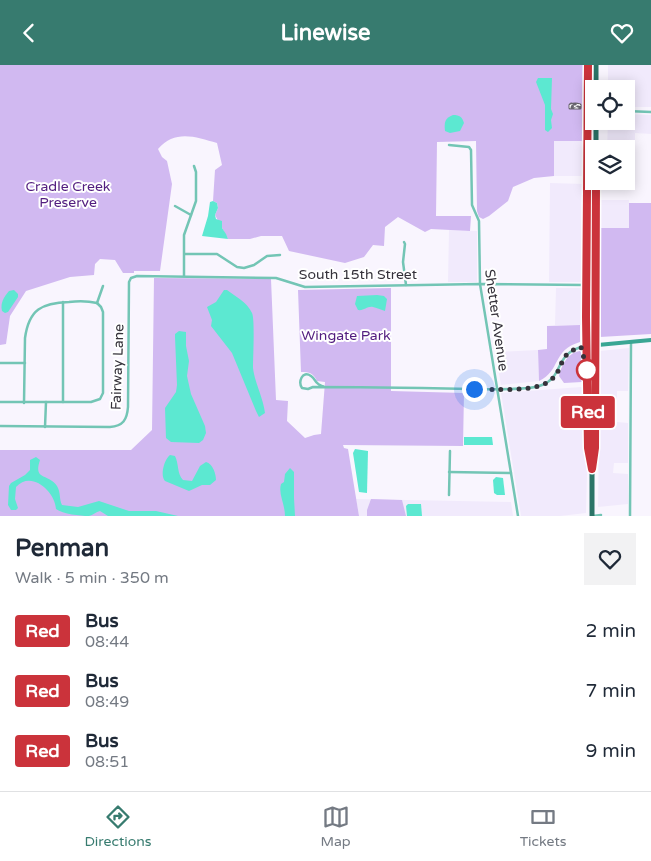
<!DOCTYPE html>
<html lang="en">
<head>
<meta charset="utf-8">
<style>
  :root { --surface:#fff; --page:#f2f2f3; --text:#1f2937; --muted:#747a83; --line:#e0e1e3; --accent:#377b6f }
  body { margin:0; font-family:"Varela Round",sans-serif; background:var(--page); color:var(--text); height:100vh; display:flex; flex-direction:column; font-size:19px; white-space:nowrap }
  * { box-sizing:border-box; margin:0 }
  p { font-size:16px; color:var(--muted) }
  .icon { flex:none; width:28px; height:28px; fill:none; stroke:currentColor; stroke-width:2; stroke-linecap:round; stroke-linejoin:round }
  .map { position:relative; height:451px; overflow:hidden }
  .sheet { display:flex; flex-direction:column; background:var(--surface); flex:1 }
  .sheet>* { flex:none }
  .badge { padding:0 10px; border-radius:4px; font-size:18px; line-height:32px }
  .controls { position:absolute; left:585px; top:15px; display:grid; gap:10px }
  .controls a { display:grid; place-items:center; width:50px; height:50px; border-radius:0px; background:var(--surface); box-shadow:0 2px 12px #0003; font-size:25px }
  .you { position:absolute; width:25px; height:25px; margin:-12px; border:4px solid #fff; border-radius:50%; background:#1a73e8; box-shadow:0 0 0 8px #1a73e833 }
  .map>.badge { position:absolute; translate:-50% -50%; box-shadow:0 0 0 2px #fff }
  .round { display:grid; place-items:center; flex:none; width:52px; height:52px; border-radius:0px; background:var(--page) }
  .head { display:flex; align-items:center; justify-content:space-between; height:85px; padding:0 15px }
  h1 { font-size:24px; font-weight:700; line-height:38px }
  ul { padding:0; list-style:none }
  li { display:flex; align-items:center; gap:15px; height:60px; padding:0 15px }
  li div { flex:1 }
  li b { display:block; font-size:19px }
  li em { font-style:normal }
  li .badge { min-width:55px; font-weight:700; text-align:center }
  header { display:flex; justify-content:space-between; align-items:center; height:65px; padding:0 15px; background:var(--accent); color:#fff; font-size:22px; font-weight:700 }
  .menu { display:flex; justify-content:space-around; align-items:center; height:70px; border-top:1px solid var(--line); background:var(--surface); font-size:14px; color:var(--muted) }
  .menu a { display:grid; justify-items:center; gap:2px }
  .menu .on { color:var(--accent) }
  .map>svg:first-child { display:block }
  .built { fill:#f1eafc }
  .green { fill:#d1b9f1 }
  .water { fill:#5ce8d1 }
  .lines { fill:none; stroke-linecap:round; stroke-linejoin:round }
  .street { stroke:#73c5b5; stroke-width:2.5 }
  .secondary { stroke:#3aa694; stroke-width:4 }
  .highway { stroke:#2b7467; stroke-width:5 }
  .rail-casing { stroke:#68656d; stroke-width:3 }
  .rail { stroke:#fff; stroke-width:1; stroke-dasharray:4; stroke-linecap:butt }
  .line-casing { stroke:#fff; stroke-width:11 }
  .line { stroke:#cb333b; stroke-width:8 }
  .walk { stroke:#35323a; stroke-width:5; stroke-dasharray:0 9 }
  .stop-dot { fill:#fff; stroke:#cb333b; stroke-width:2.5 }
  .labels { text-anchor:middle; stroke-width:4; stroke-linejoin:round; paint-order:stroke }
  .park-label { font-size:14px; fill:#521d7f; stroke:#fff }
  .street-label { font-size:14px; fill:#35323a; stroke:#fff }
</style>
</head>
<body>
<header><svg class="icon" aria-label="back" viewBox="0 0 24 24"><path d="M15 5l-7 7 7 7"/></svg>Linewise<svg class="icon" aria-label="heart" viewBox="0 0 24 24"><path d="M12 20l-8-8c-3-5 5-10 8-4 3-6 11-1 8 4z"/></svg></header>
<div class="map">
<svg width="651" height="451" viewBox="0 0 651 451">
  <rect width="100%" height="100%" fill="#f9f5fe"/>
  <g class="built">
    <polygon points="608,0 651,0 651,42 626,42 626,24 608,24"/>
    <polygon points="626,49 651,50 651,69 635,68 635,86 626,86 626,84 607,84 608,56 626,56"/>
    <polygon points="554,76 582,76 583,111 554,111"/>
    <polygon points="550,118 583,119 582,217 549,217"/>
    <rect x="601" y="135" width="28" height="28"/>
    <polygon points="449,165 477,166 477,217 448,217"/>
    <polygon points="556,223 582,223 582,260 555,260"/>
    <polygon points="629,283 628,326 617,326 617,357 628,358 628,398 614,398 613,408 628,409 628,439 598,442 600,286"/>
    <polygon points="538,285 539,316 501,320 495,287"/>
    <polygon points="581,322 584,324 584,354 583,361 587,409 586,448 560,451 521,451 501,328"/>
    <polygon points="356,434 511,437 513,451 359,451"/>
  </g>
  <g class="green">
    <path d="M0 0H583L582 76H554V111L534 113 513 122 508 136 489 151 483 154 479 152 477 146 476 76 437 77 436 151H471L470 166 431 164 425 167 398 152 385 162 384 181 373 180 364 192 345 198 289 186 282 171H261L250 174H228L215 150 218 143 217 138 213 136 215 105 222 100 217 78C196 72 175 64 158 84L162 92 167 96 172 119 160 206H134V208H123L115 195 100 194 95 199 94 210 70 212 26 226 10 251 6 279 0 280Z"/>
    <polygon points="629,138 651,138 651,269 600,272 601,163 629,163"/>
    <path d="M154 213 271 214 276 335 288 336 287 356 305 373 314 370 321 369 325 317 317 316C313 308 310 307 301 307L298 225 391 223V326L464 328 463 381 343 380 344 383 348 384 359 451H0V385H131L152 365Z"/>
    <path d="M580 260V277C552 285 561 306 539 316L538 285 547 284V261Z"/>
    <path d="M580 286 582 289 580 307 582 317 564 318 559 311C562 300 567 288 580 286Z"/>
    <polygon points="371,434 402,435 406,451 367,451 367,445"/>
  </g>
  <g class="water">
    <polygon points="538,13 552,13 551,44 553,49 551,55 552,63 548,67 545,65 545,40 536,17"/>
    <path d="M453 50C460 50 462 52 464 58L460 66 450 68 445 66C444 57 445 53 453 50Z"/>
    <polygon points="213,136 217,138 218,143 215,150 216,154 222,156 222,163 226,169 228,174 202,171 208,151 210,137"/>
    <path d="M14 225 18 229V232L8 247 5 248 2 246C0 238 4 232 9 226Z"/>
    <path d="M224 225H227C236 232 247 237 252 248 255 254 253 292 253 303 255 319 263 332 265 348L259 352 256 346 232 288 211 261 212 255 207 242 216 237Z"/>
    <path d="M377 230 384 231 387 234 385 246C381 245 378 243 373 242 367 241 364 246 358 245L355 239 357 231Z"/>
    <polygon points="179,266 186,267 186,281 189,296 187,311 191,329 205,361 206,368 203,375 199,378 171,377 166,373 165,343 176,327 177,320 175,272 175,269"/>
    <polygon points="464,372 492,372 493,380 464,380"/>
    <polygon points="355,384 368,386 367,428 359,427 353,388"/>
    <path d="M170 390 175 391C179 399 177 409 183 415L192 416 200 401 206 397C213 399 216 409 216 415L210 420H202L189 426 165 416C160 410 164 395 170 390Z"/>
    <path d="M36 392 40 395C33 416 48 408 57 421 61 428 59 434 62 440L78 442 99 436 129 446H156L178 451H108L100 446C96 447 93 450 89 451 80 451 63 449 56 444 55 426 31 405 16 422L15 434 18 443 16 445H11L8 440 9 421 11 418 25 410 30 405V395Z"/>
    <path d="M290 403 294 407V433L295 451H285C285 439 278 429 281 419L284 417 285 409Z"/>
    <polygon points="496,412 503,413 505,430 497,430 494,428 493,415"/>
    <polygon points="408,439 421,439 422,451 407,451 406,441"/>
  </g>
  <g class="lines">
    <g class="street">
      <polyline points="626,46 651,47"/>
      <polyline points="449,80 469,82 471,85 472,140 479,156 480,219 518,451"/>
      <polyline points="175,141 191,150"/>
      <polyline points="404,177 405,179 403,197 406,220"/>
      <polyline points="185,189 217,189 237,202 244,203 254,200 267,191 280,190"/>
      <polyline points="184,211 184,170 196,136 196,107 194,101"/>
      <polyline points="97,238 103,221"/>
      <polyline points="0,298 25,298"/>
      <path d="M324 322C313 318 317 315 311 311 302 305 298 317 302 323L308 324 313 322C367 322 420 323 474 324 489 324 529 326 542 320 565 311 553 288 585 281"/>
      <polyline points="0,337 91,337 100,334 103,328 103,247 101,242 97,238"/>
      <polyline points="63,337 63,237"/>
      <path d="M24 338 25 273C29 244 42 238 69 237 78 236 88 236 97 238"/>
      <path d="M0 361 110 362C123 361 127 355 128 342L129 217 131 213 137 211 276 213 305 222 480 219 585 220"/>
      <polyline points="45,362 46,337"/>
      <polyline points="449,407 511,408"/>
      <polyline points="449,430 450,386"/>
      <polyline points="593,451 601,450"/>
      <polyline points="630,451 631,278"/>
    </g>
    <polyline class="secondary" points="587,281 651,275"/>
    <g class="highway">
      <polyline points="588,0 586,252 588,383 592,404"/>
      <polyline points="596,24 596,0"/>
      <polyline points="596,84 596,56"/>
      <polyline points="587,157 591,163 591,182 595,184"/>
      <polyline points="592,451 592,404 595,383 596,116"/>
    </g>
    <g class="rail-casing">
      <path id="rail" d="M577 40H580L579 43C576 43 574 40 571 39L570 40V43H580V40C577 39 573 39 571 40L570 41 572 43 577 40"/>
    </g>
    <use href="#rail" class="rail"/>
  </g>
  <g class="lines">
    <g class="line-casing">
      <polyline id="line" points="588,0 586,252 588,383 592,404 595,383 596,116"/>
    </g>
    <use href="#line" class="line"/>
    <path class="walk" d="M474 324C493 324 536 328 551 315 565 303 557 289 581 282L587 305"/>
  </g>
  <circle class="stop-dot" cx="587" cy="305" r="10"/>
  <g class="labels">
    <g class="park-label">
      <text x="68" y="126">Cradle Creek<tspan x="68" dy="16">Preserve</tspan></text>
      <text x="346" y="275">Wingate Park</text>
    </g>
    <g class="street-label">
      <text x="358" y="214">South 15th Street</text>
      <text transform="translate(497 255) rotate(82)" y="5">Shetter Avenue</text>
      <text transform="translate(117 302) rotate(-88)" y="5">Fairway Lane</text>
    </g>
  </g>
</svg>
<div class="controls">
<a><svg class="icon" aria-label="locate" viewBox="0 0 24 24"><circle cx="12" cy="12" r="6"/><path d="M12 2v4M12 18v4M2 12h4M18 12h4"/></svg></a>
<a><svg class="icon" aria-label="layers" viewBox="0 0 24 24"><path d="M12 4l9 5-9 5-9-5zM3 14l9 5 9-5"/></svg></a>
</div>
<div class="you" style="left:474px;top:324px"></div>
<b class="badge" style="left:588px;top:347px;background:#cb333b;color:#fff">Red</b>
</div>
<section class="sheet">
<div class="head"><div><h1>Penman</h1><p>Walk · 5 min · 350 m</p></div><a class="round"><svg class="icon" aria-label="heart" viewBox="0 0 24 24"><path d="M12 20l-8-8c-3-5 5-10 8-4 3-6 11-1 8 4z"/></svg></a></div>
<ul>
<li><span class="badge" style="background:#cb333b;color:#fff">Red</span><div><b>Bus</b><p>08:44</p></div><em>2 min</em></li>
<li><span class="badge" style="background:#cb333b;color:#fff">Red</span><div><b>Bus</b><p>08:49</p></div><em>7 min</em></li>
<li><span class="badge" style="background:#cb333b;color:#fff">Red</span><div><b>Bus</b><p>08:51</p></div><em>9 min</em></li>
</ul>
</section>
<nav class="menu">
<a class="on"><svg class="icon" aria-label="directions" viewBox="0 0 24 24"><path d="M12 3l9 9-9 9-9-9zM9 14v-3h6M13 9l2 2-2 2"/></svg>Directions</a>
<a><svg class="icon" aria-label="map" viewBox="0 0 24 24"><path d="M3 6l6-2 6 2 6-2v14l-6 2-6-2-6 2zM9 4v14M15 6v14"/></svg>Map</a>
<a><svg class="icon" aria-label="tickets" viewBox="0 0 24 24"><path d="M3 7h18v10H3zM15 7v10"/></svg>Tickets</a>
</nav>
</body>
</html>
